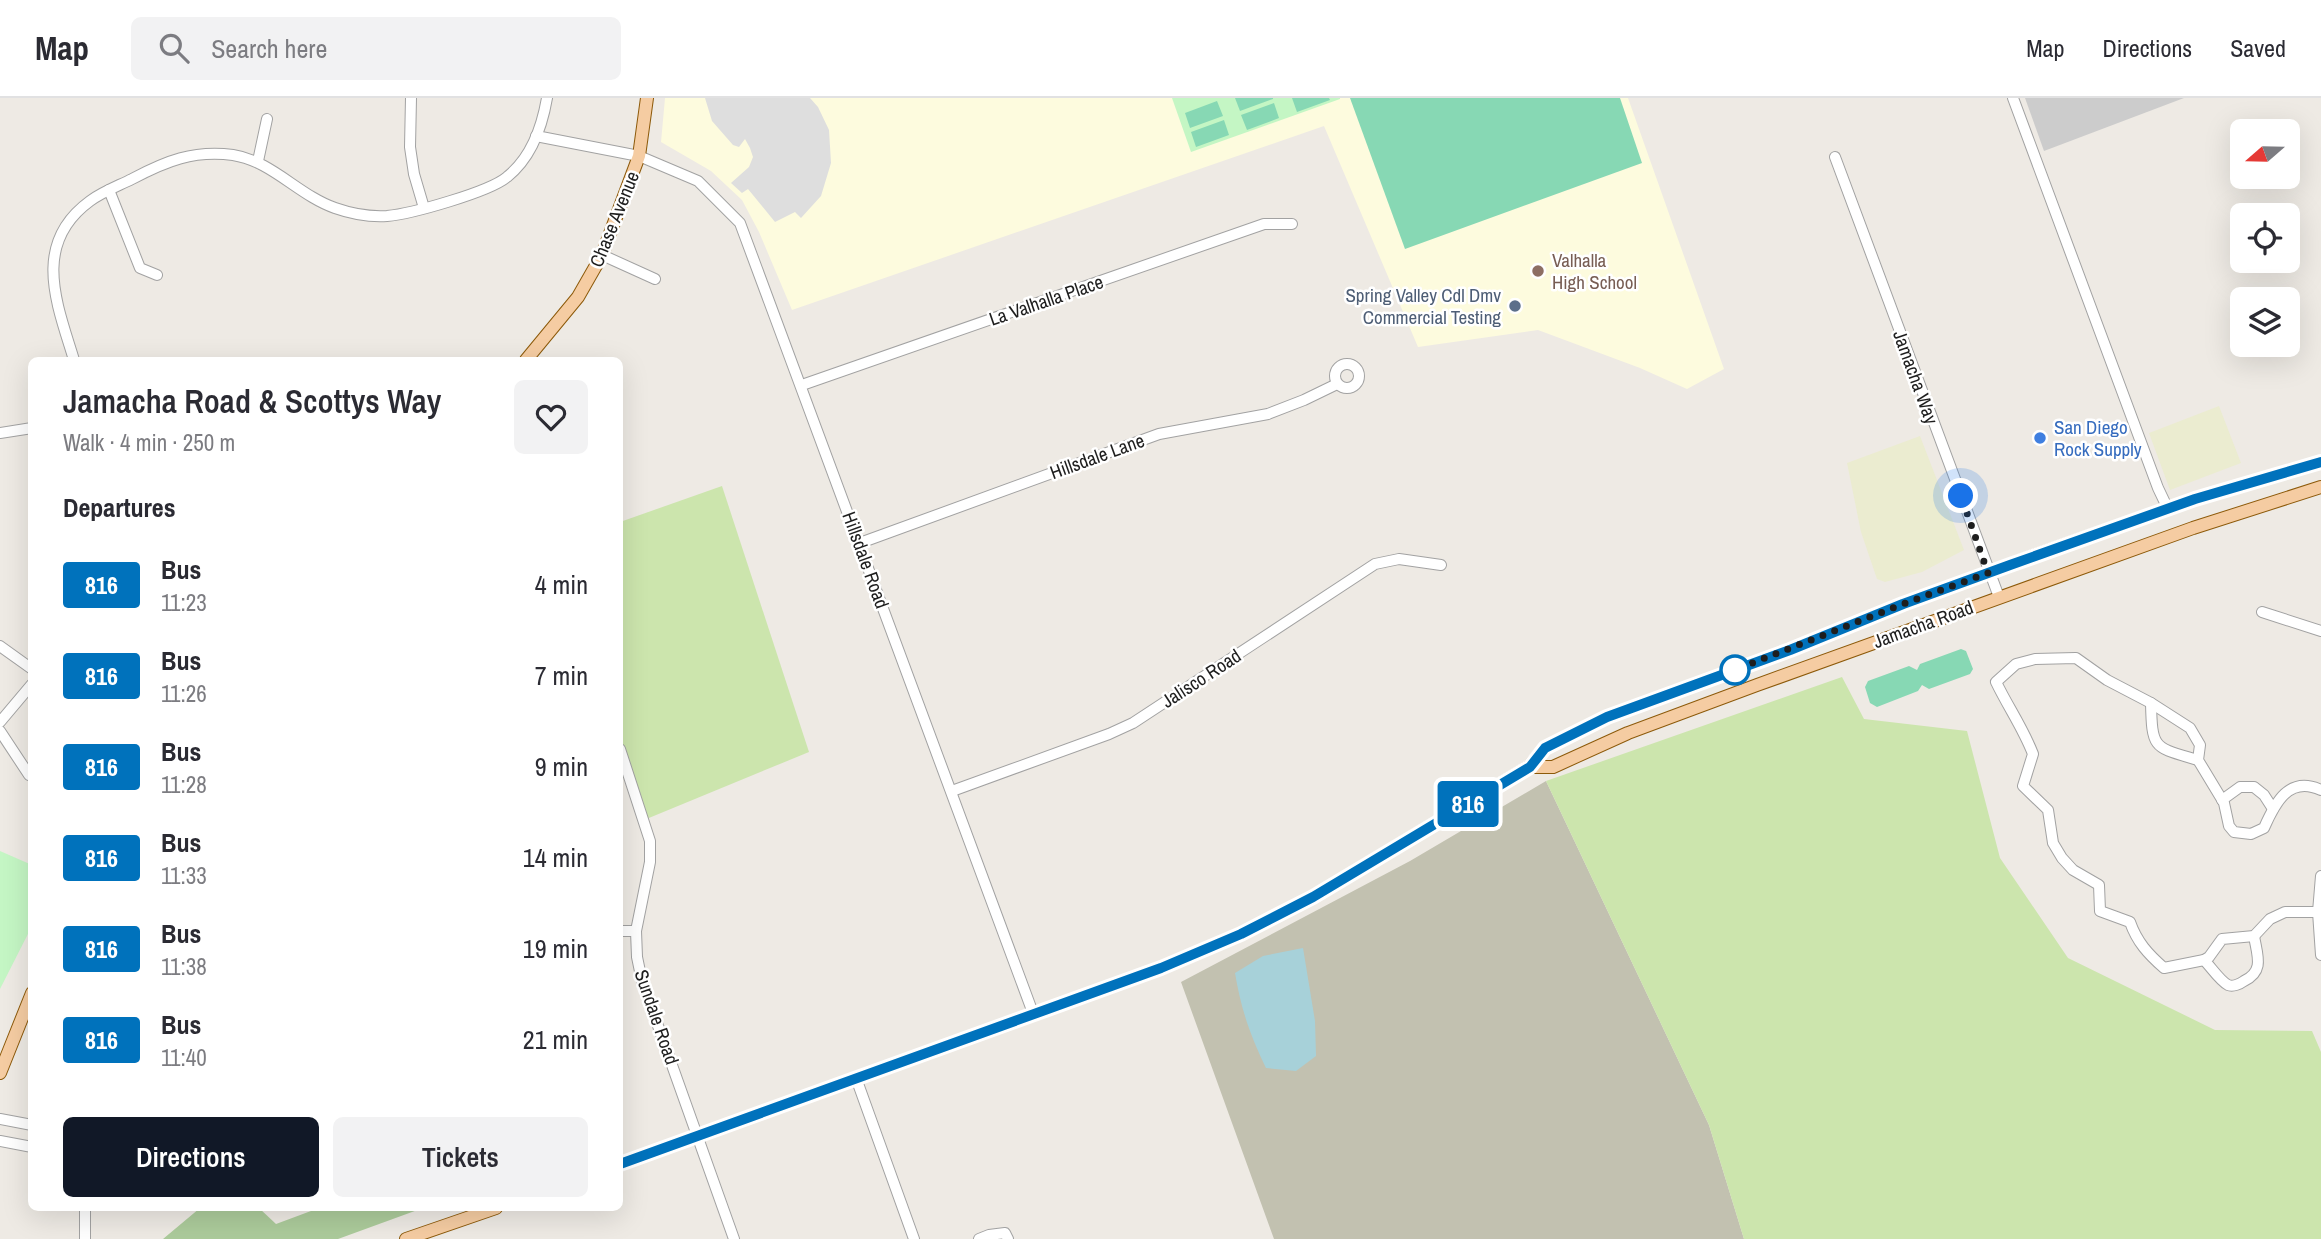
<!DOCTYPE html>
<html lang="en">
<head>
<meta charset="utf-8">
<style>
  :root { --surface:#fff; --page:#f2f2f3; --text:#2b2b33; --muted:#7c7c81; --line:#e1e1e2; --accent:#111827 }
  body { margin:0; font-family:"Archivo Narrow",sans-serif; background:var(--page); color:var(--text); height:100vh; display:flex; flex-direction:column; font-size:26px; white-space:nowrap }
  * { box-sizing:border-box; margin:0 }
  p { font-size:23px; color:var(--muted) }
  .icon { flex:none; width:38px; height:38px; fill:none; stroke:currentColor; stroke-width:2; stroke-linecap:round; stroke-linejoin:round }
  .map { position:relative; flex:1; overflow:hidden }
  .drawer { position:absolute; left:28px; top:259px; width:595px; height:854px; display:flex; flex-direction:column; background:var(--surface); border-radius:10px; box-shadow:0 7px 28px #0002 }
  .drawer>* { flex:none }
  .badge { padding:0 14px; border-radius:5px; font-size:24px; line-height:46px }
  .needle { width:46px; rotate:250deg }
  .buttons { position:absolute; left:2230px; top:21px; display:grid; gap:14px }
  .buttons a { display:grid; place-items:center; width:70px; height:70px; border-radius:10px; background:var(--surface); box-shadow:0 7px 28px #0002; font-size:35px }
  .you { position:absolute; width:35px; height:35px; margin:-18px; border:5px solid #fff; border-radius:50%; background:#1a73e8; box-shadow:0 0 0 10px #1a73e833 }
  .map>.badge { position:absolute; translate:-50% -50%; box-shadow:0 0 0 4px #fff }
  h2 { padding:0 35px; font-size:26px; line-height:63px }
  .round { display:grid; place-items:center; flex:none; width:74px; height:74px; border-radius:10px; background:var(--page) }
  .headline { display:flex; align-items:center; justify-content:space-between; height:119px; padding:0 35px }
  h1 { font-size:33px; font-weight:600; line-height:52px }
  .button { display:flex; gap:14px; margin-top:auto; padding:14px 35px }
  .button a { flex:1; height:80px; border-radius:10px; background:var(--accent); color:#fff; font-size:28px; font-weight:600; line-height:80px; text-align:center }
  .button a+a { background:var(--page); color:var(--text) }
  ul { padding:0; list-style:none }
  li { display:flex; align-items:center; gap:21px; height:91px; padding:0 35px }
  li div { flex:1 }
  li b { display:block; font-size:26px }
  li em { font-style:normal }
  li .badge { min-width:77px; font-weight:700; text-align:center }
  header { display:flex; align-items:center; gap:42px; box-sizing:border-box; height:98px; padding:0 35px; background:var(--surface); border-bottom:2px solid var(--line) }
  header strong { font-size:33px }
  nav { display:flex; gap:38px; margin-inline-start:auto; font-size:24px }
  .search { width:490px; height:63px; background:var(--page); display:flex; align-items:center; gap:18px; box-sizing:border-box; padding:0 24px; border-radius:10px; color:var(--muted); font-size:26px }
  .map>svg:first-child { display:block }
  .education { fill:#fdfbde }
  .religious { fill:#ccc }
  .construction { fill:#c2c1b0 }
  .farmland { fill:#ebecd0 }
  .grass { fill:#cce5ad }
  .forest { fill:#accb9b }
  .park { fill:#c4f6c4 }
  .pitch { fill:#87d8b4 }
  .parking { fill:#dedede }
  .water { fill:#a7d1d9 }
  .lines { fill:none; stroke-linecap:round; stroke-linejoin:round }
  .minor-casing { stroke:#a2a2a2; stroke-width:12 }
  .major-casing { stroke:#8d5a0a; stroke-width:14 }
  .minor { stroke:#fff; stroke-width:10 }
  .major { stroke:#f5cca2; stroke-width:12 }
  .line-casing { stroke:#fff; stroke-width:16 }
  .line { stroke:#0072bc; stroke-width:10 }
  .walk { stroke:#1e1e1e; stroke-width:7; stroke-dasharray:0 12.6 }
  .education-dot { fill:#8d6e63; stroke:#fff; stroke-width:2.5 }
  .service-dot { fill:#5c6f8a; stroke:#fff; stroke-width:2.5 }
  .shop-dot { fill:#3f7fe0; stroke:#fff; stroke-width:2.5 }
  .stop-dot { fill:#fff; stroke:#0072bc; stroke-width:3.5 }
  .labels { text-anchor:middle; stroke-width:5; stroke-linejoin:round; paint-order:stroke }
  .street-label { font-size:19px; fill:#1e1e1e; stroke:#fff }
  .education-label { font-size:19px; fill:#785e54; stroke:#fff; text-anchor:start }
  .service-label { font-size:19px; fill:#4e5e75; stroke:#fff; text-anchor:end }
  .shop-label { font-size:19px; fill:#366cbe; stroke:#fff; text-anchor:start }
</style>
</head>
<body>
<header>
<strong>Map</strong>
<div class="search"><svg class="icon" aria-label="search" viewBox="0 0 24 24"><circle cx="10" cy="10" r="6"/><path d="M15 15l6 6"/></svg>Search here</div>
<nav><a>Map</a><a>Directions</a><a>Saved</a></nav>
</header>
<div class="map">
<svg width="2321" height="1141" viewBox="0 0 2321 1141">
  <rect width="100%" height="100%" fill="#eeeae4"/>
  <polygon class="education" points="665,0 1628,0 1724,271 1687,291 1640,270 1538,232 1418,249 1324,28 792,212 759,134 742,102 711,73 661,44"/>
  <polygon class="religious" points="2025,0 2184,0 2044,53"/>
  <polygon class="construction" points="1546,683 1709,1027 1744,1141 1274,1141 1181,884 1410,763"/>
  <g class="farmland">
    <polygon points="2219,308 2241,365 2170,392 2149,335"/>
    <polygon points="1920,338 1964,452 1922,474 1885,484 1877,481 1861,434 1847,365"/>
  </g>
  <g class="grass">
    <polygon points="722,388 809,654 644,722 620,654 620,424"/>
    <polygon points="1842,579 1864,621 1967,633 2000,760 2068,860 2215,932 2312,933 2321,954 2321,1141 1744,1141 1709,1027 1546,683"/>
  </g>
  <polygon class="forest" points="200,1110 259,1110 276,1126 319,1110 423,1110 338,1141 163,1141"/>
  <g class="park">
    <polygon points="1172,0 1340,0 1340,1 1191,54"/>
    <polygon points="0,753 32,767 31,830 0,891"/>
  </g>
  <g class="pitch">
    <polygon points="1235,0 1273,0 1273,1 1240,13"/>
    <polygon points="1292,0 1329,0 1330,2 1297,14"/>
    <polygon points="1350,0 1620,0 1642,65 1405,151"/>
    <polygon points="1217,3 1223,18 1190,30 1185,15"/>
    <polygon points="1274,5 1279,20 1247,32 1241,17"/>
    <polygon points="1224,22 1229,37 1196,49 1191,34"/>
    <polygon points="1961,551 1966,553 1973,571 1970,576 1929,591 1922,587 1918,593 1877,609 1870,605 1865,589 1868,583 1909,568 1917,572 1920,566"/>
  </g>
  <polygon class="parking" points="705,0 810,0 818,9 829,32 831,65 821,98 801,120 795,114 775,124 748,91 742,95 731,85 749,69 753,59 750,50 745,41 739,49 733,47 712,23"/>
  <path class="water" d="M1303 850 1315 923 1316 958 1296 973 1266 970C1250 937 1241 911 1235 875L1263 858Z"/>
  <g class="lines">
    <g class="minor-casing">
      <g id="minor">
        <polyline points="411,0 410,49 414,76 424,110"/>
        <polyline points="2013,0 2158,390 2168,411"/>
        <polyline points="536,38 639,58 698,83 740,125 1033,915"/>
        <polyline points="1835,59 1999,499"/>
        <polyline points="258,63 267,21"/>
        <polyline points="109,92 140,170 157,177"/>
        <polyline points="602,157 655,181"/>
        <path d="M74 262C57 206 31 146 90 103 102 94 118 88 132 81 166 63 193 52 233 57 272 63 298 97 335 110 352 116 370 119 387 118 411 116 489 94 507 79 531 60 542 29 547 0"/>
        <circle cx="1347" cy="278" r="12"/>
        <polyline points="802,287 1264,126 1292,126"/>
        <polyline points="0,335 32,330"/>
        <polyline points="860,445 1159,336 1268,316 1304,302 1337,286"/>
        <polyline points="2262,514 2321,533"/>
        <polyline points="0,548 32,571"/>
        <path d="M2151 605C2152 652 2154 649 2198 662"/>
        <polyline points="0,624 32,586"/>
        <polyline points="0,633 29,677"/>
        <polyline points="620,651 650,743 650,764 636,833 637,859 642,883 734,1141"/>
        <polyline points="952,693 1109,636 1133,625 1375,466 1399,461 1441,467"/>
        <polyline points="2222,702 2240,689 2254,689 2264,697 2273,711"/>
        <polyline points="2321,778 2318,814 2321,857"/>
        <path d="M2318 814H2285L2270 821 2254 838 2222 841 2209 859 2204 862 2164 870C2148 856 2137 844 2130 824L2100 813 2099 787 2073 772 2062 760 2053 745 2048 712 2023 688 2033 656C2023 630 2008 609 1996 584L2016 566 2035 561 2076 560 2107 582 2151 605 2190 630 2200 647 2198 662 2224 705 2229 728 2234 734 2251 736 2264 730C2275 705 2289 677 2321 692"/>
        <polyline points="620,833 636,833"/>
        <path d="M2204 862C2211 869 2220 883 2228 887 2233 889 2240 886 2244 883 2265 873 2257 857 2254 838"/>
        <polyline points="856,980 914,1141"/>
        <polyline points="0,1021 32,1027"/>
        <polyline points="0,1043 32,1049"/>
        <polyline points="85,1110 85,1141"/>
        <polyline points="979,1141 989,1137 1005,1135 1008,1141"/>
      </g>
    </g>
    <g class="major-casing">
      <g id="major">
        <polyline points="526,262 578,199 602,157 639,58 647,0"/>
        <polyline points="1529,669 1553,669 1628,635 1757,587 2193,430 2321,389"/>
        <polyline points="0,975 32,895"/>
        <polyline points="620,1066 1161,870 1241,836 1313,799 1529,669 1545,650 1607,619 1790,552 1903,506 2031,459 2195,401 2321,364"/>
        <polyline points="406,1141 496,1110"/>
      </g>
    </g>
    <use href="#minor" class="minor"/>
    <use href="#major" class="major"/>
  </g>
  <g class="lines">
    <g class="line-casing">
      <polyline id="line" points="620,1066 1161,870 1241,836 1313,799 1530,669 1545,650 1607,619 1790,552 1903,506 2010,467 2195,401 2321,364"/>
    </g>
    <use href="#line" class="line"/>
    <polyline class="walk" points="1735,572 1732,573 1903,506 1988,475 1961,398"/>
  </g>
  <circle class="education-dot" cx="1538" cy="173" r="7"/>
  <circle class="service-dot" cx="1515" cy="208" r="7"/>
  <circle class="shop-dot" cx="2040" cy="340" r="7"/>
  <circle class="stop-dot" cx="1735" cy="572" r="14"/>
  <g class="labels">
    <g class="street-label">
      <text transform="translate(614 121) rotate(-68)" y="7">Chase Avenue</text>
      <text transform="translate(1046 202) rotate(-19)" y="7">La Valhalla Place</text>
      <text transform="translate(1916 279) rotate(70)" y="7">Jamacha Way</text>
      <text transform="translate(1097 358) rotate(-20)" y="7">Hillsdale Lane</text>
      <text transform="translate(866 462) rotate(70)" y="7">Hillsdale Road</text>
      <text transform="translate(1923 526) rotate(-20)" y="7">Jamacha Road</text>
      <text transform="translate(1201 580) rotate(-33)" y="7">Jalisco Road</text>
      <text transform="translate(657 919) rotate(71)" y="7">Sundale Road</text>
    </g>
    <g class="education-label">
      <text x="1552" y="169">Valhalla<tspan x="1552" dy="22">High School</tspan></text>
    </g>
    <g class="service-label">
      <text x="1501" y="204">Spring Valley Cdl Dmv<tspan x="1501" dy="22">Commercial Testing</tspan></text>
    </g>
    <g class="shop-label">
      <text x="2054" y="336">San Diego<tspan x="2054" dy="22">Rock Supply</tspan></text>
    </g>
  </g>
</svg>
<div class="buttons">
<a><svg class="needle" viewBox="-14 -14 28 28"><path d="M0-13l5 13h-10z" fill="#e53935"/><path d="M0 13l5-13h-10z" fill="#7c7c81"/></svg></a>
<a><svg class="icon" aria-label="locate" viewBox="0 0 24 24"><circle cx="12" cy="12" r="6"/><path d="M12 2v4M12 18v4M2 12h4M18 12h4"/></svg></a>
<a><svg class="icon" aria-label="layers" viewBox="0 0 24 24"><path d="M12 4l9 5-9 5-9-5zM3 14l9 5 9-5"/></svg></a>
</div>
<div class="you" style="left:1961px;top:398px"></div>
<b class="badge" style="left:1468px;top:706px;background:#0072bc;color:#fff">816</b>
<section class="drawer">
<div class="headline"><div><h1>Jamacha Road &amp; Scottys Way</h1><p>Walk · 4 min · 250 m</p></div><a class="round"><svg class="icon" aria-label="heart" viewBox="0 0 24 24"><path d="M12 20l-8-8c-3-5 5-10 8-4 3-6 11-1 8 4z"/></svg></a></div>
<h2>Departures</h2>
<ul>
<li><span class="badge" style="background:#0072bc;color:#fff">816</span><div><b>Bus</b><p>11:23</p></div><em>4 min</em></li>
<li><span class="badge" style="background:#0072bc;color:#fff">816</span><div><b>Bus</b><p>11:26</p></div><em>7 min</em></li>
<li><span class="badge" style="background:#0072bc;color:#fff">816</span><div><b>Bus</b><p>11:28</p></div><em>9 min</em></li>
<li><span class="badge" style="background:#0072bc;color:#fff">816</span><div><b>Bus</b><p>11:33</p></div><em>14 min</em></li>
<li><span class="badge" style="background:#0072bc;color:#fff">816</span><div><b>Bus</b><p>11:38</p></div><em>19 min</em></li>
<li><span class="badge" style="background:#0072bc;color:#fff">816</span><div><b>Bus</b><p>11:40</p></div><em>21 min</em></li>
</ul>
<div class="button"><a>Directions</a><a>Tickets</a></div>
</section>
</div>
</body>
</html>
